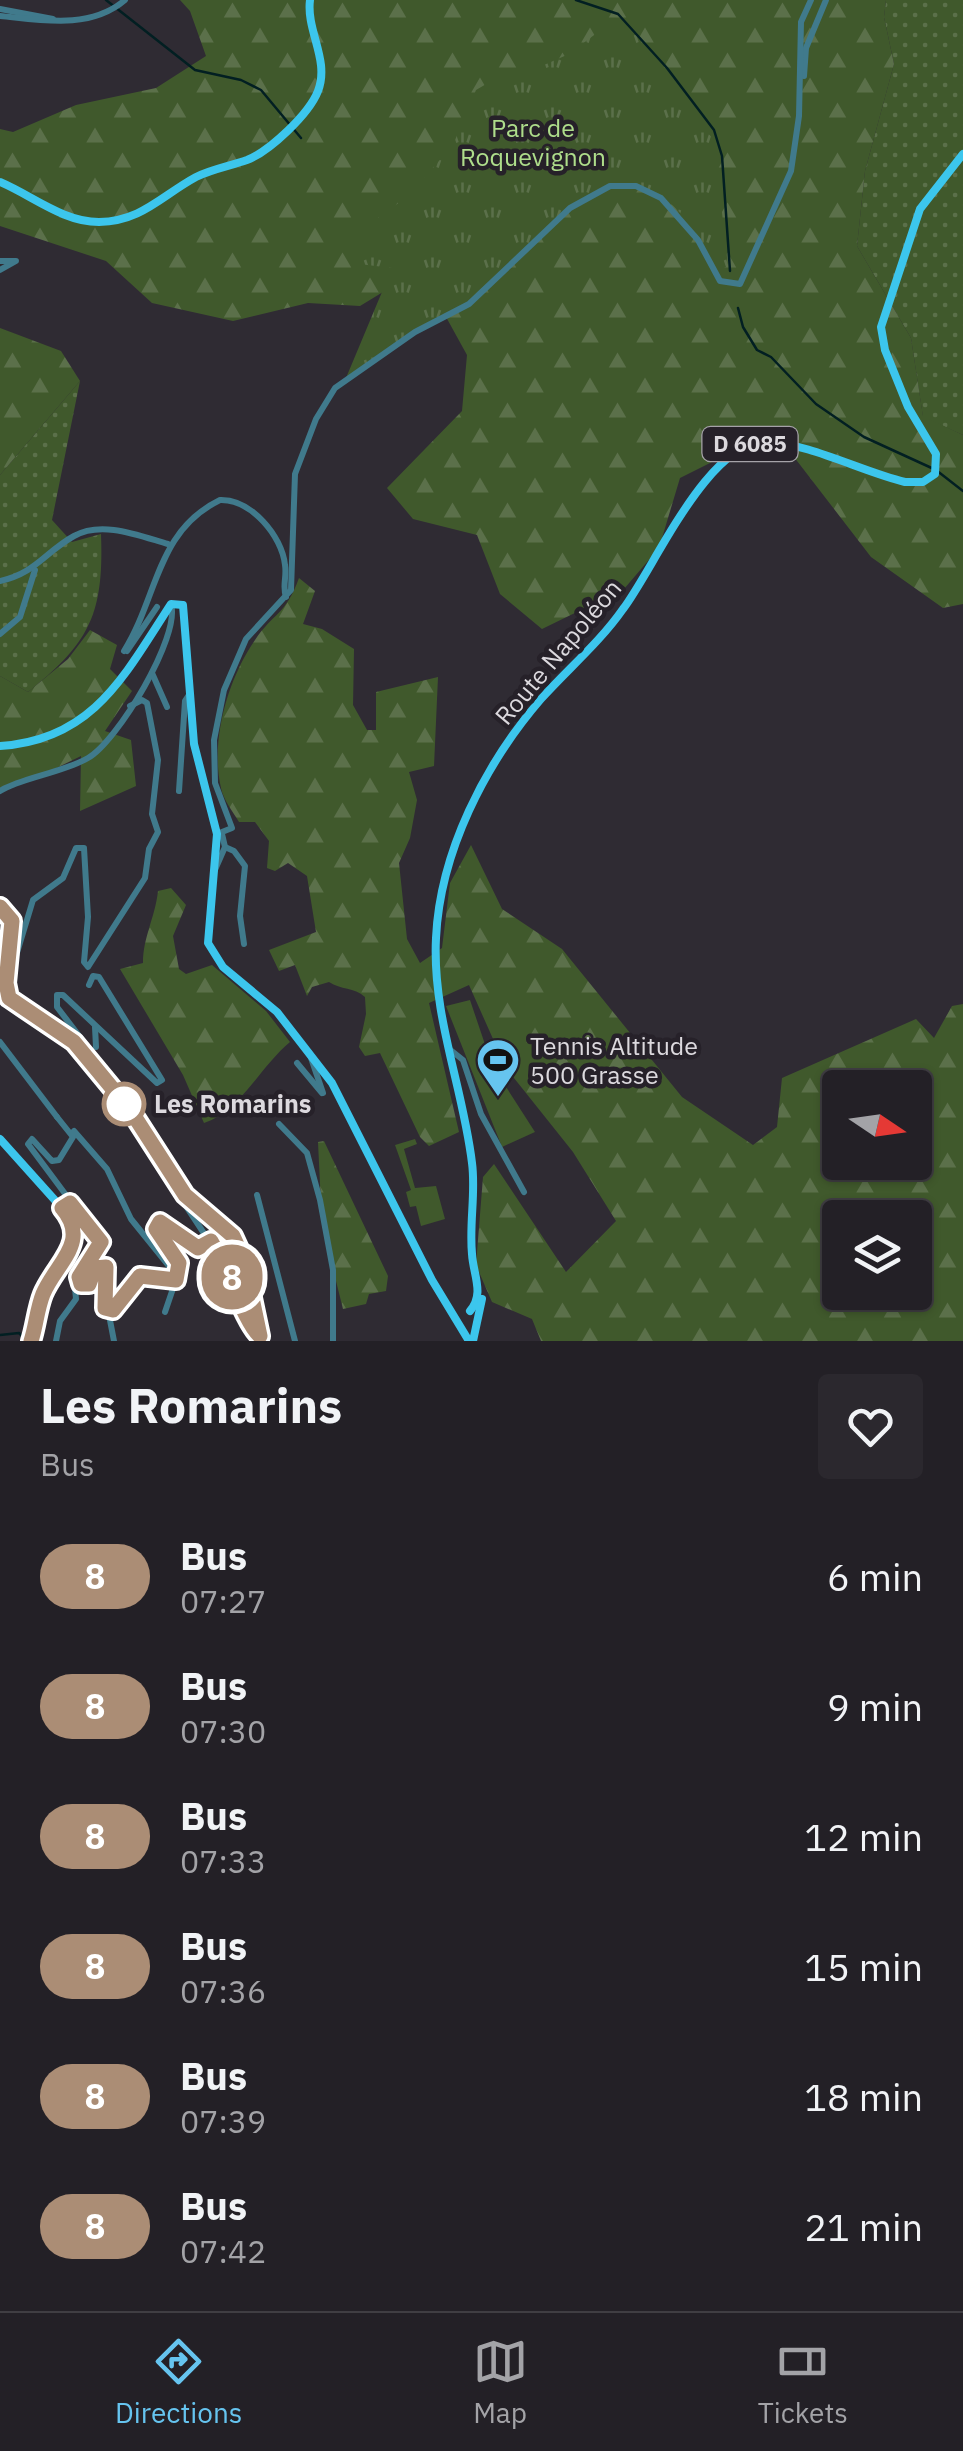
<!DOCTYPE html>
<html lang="en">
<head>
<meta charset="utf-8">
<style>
  :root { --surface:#232026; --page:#2b282e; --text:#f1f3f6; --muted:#a3a3a7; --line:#403e43; --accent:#66c4ef }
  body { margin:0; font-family:"IBM Plex Sans",sans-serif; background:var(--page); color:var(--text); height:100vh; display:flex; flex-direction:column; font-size:38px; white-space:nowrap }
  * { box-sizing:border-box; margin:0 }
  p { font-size:32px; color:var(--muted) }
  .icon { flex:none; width:55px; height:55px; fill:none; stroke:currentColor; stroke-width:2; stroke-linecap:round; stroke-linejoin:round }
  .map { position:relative; height:1341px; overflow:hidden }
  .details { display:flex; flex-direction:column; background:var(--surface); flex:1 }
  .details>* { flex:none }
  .badge { padding:0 20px; border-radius:32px; font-size:35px; line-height:65px }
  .needle { width:65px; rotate:103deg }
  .buttons { position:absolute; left:822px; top:1070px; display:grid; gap:20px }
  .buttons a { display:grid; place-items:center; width:110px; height:110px; border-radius:10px; background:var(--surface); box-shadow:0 2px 8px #0004,0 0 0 2px var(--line); font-size:50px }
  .map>.badge { position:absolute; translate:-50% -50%; box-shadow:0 0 0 5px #fff }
  .round { display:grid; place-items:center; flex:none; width:105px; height:105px; border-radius:10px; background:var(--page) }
  .overview { display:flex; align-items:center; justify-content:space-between; height:170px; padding:0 40px }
  h1 { font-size:48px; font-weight:800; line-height:75px }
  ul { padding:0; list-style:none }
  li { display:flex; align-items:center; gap:30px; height:130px; padding:0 40px }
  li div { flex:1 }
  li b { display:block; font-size:38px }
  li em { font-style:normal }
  li .badge { min-width:110px; font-weight:700; text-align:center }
  .dock { display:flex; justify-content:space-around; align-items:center; height:140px; border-top:2px solid var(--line); background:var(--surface); font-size:28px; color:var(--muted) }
  .dock a { display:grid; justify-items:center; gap:5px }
  .dock .current { color:var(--accent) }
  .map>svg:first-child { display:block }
  .grass { fill:url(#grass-dots) }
  .forest { fill:url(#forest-firs); fill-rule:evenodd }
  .park { fill:url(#park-tufts) }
  .garden { fill:#40592c }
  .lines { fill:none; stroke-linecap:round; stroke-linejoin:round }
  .stream { stroke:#021f22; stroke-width:2.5 }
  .minor { stroke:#407a8c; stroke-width:6 }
  .major { stroke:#3cc6ed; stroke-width:8 }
  .line-casing { stroke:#fff; stroke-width:22 }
  .line { stroke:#ab8d75; stroke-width:15 }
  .stop-dot { fill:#fff; stroke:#ab8d75; stroke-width:5 }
  .labels { text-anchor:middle; stroke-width:9; stroke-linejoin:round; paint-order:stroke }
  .shield { fill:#262129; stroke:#a5a2a8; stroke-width:2.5 }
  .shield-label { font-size:22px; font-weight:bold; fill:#dcd9de }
  .park-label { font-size:25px; fill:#aedd8b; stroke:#262129 }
  .street-label { font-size:25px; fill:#dcd9de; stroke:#262129 }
  .poi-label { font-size:25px; fill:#dcd9de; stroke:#262129; text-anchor:start }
  .stop-label { font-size:25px; font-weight:bold; fill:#dcd9de; stroke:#262129; text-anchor:start }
</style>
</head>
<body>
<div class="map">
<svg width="963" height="1341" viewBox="0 0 963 1341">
  <defs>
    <pattern id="grass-dots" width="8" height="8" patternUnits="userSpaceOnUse" patternTransform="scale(2.5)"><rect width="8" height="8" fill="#40592c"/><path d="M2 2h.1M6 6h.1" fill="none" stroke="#5b704a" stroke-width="1.8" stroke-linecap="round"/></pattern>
    <pattern id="forest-firs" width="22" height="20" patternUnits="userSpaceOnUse" patternTransform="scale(2.5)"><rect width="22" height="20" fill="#40592c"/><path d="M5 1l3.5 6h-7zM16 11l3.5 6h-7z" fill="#5b704a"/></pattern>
    <pattern id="park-tufts" width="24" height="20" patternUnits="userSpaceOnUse" patternTransform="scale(2.5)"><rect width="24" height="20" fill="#40592c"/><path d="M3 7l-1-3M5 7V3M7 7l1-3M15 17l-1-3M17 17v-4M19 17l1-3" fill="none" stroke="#5b704a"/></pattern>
  </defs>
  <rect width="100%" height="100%" fill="#2f2b33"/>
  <g class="grass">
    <polygon points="886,0 963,0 963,435 923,417 911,338 857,246 865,171 894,64 884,17"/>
    <path d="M80 381 52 520 72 542 101 534C104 615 89 643 28 692L0 676V475Z"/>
  </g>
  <g class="forest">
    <polygon points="180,0 886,0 884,17 894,64 865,171 857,246 911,338 923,416 963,435 963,604 943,608 871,557 774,431 680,478 659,548 624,589 542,629 500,594 477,535 413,519 387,488 462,411 467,355 440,306 406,278 360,306 308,303 233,321 152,303 106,261 0,226 0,129 13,132 76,105 156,88 206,56 190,11"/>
    <polygon points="0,328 61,351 80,381 0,475"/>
    <path d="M299 578 315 591 303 624 322 629 354 649 353 705 367 730H376V692L438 677 434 766 409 772 417 800 410 838 399 863 407 939 420 963 442 948 450 883 471 845 502 909 562 949 682 1097 753 1145 777 1127 782 1078 916 1019 934 1038 952 1006 963 1004V1341H541L532 1319 492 1302 476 1265 483 1177 494 1164 566 1272 616 1221 573 1152 506 1068 469 985 429 1003 459 1132 429 1146 420 1137 380 1053 365 1056 359 1047 366 1014 365 997C354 987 341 990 329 982L312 987 307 996 295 965 279 971 269 950 316 932 307 876 288 863 275 871 267 868 269 841 255 822H239C233 812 223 799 221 788 210 740 228 679 255 640 274 612 285 616 299 578ZM840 1088H915V1162H840ZM840 1218H915V1292H840Z"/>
    <polygon points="90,630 117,645 110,669 132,691 105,731 131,740 136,786 80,811 81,756 38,777 0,788 0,676 28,692 68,659"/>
    <path d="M171 888 186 905 173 936 179 969 186 974 212 965 266 1011 290 1042C260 1067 240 1111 204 1123L183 1075 120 969 143 963C143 937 155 918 158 891Z"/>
    <polygon points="324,1141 388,1276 386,1291 369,1294 366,1304 343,1309 322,1225 318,1142"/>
  </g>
  <path class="park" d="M610 23 625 24 638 34 714 141 728 266 720 270C685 214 655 162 585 196L463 305 346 378 392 268 351 263 356 244 374 221 408 196 453 145 476 90 505 73 544 65 569 54Z"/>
  <g class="garden">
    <polygon points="470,1000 492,1065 535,1132 502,1147 446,1006"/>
    <polygon points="415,1139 417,1144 404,1149 415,1188 436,1186 445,1219 421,1226 416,1206 410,1207 406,1192 411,1190 395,1145"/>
  </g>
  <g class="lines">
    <g class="stream">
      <polyline points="106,0 195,70 241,80 261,90 301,138"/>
      <polyline points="576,0 618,14 667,68 714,130 722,156 730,271"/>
      <polyline points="738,308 743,327 757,350 771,357 816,404 864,437 936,470 963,491"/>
      <polyline points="0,1335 19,1333 26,1340"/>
    </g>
    <g class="minor">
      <polyline points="0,9 53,19"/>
      <path d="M0 16C41 20 90 30 125 0"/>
      <polyline points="804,76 806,48 826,0"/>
      <polyline points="0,261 16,261 0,270"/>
      <path d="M0 581C36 573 45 552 74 536 102 520 140 536 168 544"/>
      <polyline points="0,634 20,617 35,570"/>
      <path d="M124 651C158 597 156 531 220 500 251 499 282 536 285 565 287 577 282 586 286 597"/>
      <polyline points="127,651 157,607"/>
      <polyline points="152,673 167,707"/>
      <path d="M0 791C20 778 62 773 88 758 117 742 181 636 171 604"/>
      <polyline points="179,791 185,701 189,695"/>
      <polyline points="217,834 232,828 215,783 214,740 224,690 246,639 291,590 295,474 316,419 335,388 415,332 469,304 570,208 610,186 636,186 661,198 698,240 720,281 740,284 791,171 799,116 801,22 811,0"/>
      <polyline points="225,847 234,851 245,866 240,916 244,944"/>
      <polyline points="214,872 225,847 222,834"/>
      <polyline points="0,907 12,921 6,989"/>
      <polyline points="89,985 93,976 99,977 162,1080 157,1083 63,995 57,995 57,1007 96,1058 92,1068"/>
      <polyline points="6,989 33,900 63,878 76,848 84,848 88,917 84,962 88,967 145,878 149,849 158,832 152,814 158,760 147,703 142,700 130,706"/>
      <polyline points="6,989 16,1004 74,1042 131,1111 185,1195 233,1236 244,1260 260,1341"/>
      <polyline points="95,1027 96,1047"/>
      <polyline points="0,1042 57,1117"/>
      <polyline points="448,1048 463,1060 481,1114 524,1192"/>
      <polyline points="309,1052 323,1093"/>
      <polyline points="297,1063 322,1093"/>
      <polyline points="279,1124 307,1153 320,1200 333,1270 333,1341"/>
      <polyline points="74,1131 107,1169 131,1219 177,1276"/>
      <polyline points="257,1195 295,1341"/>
      <polyline points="185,1196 184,1203 232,1276 250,1329 261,1336"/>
      <polyline points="200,1248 206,1260"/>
      <polyline points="84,1271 80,1281 86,1285 97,1266 106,1267 103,1303 113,1310 133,1290 135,1278 176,1281"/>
      <polyline points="108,1310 114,1341"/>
      <polyline points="165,1312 180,1268 155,1225 164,1223 198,1248 211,1241"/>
      <polyline points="56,1341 60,1321 76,1299 74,1278 87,1267 101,1242 28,1144 32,1139 52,1161 59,1160 73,1137 57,1117"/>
    </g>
    <g class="major">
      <path d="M0 182C33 196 63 222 99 222 142 221 161 196 196 177 212 169 230 166 247 160 270 151 309 114 318 91 330 60 306 31 310 0"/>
      <path d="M0 746C94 740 125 674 171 604L183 605 194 744 217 834 208 943 223 967 277 1012 332 1083 432 1280 469 1341"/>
      <path d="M0 1139 70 1217C84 1249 54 1267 43 1295 37 1310 35 1326 31 1341"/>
      <path d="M470 1311C485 1294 473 1274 472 1254 469 1223 476 1193 472 1163 463 1087 432 1016 436 938 440 852 485 764 541 699 568 669 600 642 623 609 655 567 708 440 767 442 808 443 863 472 905 482H923L935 474 936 454 908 407 885 350 881 327 920 209 963 154"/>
      <polyline points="473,1341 482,1299"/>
    </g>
  </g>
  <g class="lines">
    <g class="line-casing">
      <path id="line" d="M0 907 12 921 6 983 9 998 74 1042 131 1111 185 1195 233 1236 244 1260 260 1336C248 1329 223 1261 211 1241L198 1248 160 1222 156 1229 179 1263 176 1280 140 1276 113 1310 105 1308 106 1267 95 1268 89 1284H81L79 1277 101 1242 70 1203 62 1208C91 1242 56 1263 43 1294 37 1309 36 1326 31 1341"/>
    </g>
    <use href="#line" class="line"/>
  </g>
  <defs>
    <g id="stadium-pin" transform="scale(2.25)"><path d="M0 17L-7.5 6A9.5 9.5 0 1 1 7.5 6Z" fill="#66c4ef" stroke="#262129"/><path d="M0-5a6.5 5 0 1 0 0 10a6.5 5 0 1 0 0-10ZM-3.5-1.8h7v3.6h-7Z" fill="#111"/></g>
  </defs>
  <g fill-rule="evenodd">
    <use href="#stadium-pin" x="498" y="1060"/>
  </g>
  <circle class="stop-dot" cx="124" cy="1104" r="20"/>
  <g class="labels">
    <rect class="shield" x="702.5" y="427" width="95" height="34" rx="8"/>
    <g class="shield-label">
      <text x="750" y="452">D 6085</text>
    </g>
    <g class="park-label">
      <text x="533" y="137">Parc de<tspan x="533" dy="29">Roquevignon</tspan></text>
    </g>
    <g class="street-label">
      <text transform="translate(558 652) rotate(-50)" y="9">Route Napoléon</text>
    </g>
    <g class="poi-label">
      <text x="530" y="1055">Tennis Altitude<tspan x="530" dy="29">500 Grasse</tspan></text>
    </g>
    <g class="stop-label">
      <text x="154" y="1113">Les Romarins</text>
    </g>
  </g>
</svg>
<div class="buttons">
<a><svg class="needle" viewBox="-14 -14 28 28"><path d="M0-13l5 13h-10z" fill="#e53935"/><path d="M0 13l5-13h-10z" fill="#a3a3a7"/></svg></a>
<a><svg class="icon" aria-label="layers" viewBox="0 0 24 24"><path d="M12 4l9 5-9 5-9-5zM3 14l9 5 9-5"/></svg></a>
</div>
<b class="badge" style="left:232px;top:1277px;background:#ab8d75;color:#fff">8</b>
</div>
<section class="details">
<div class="overview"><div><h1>Les Romarins</h1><p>Bus</p></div><a class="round"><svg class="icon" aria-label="heart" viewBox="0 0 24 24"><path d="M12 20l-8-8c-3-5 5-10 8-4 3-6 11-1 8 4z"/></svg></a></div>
<ul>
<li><span class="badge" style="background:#ab8d75;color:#fff">8</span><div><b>Bus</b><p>07:27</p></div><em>6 min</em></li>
<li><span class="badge" style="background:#ab8d75;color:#fff">8</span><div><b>Bus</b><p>07:30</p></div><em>9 min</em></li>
<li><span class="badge" style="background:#ab8d75;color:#fff">8</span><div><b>Bus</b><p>07:33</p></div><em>12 min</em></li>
<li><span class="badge" style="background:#ab8d75;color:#fff">8</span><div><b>Bus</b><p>07:36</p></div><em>15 min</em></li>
<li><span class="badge" style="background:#ab8d75;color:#fff">8</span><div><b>Bus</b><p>07:39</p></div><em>18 min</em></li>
<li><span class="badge" style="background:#ab8d75;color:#fff">8</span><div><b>Bus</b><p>07:42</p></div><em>21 min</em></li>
</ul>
</section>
<nav class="dock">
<a class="current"><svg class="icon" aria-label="directions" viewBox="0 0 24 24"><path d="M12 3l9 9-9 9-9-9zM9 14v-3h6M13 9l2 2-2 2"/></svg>Directions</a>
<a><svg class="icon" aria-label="map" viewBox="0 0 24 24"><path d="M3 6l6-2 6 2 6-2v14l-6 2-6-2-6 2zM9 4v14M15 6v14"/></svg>Map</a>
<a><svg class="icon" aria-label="tickets" viewBox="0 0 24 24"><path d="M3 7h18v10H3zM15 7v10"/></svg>Tickets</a>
</nav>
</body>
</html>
